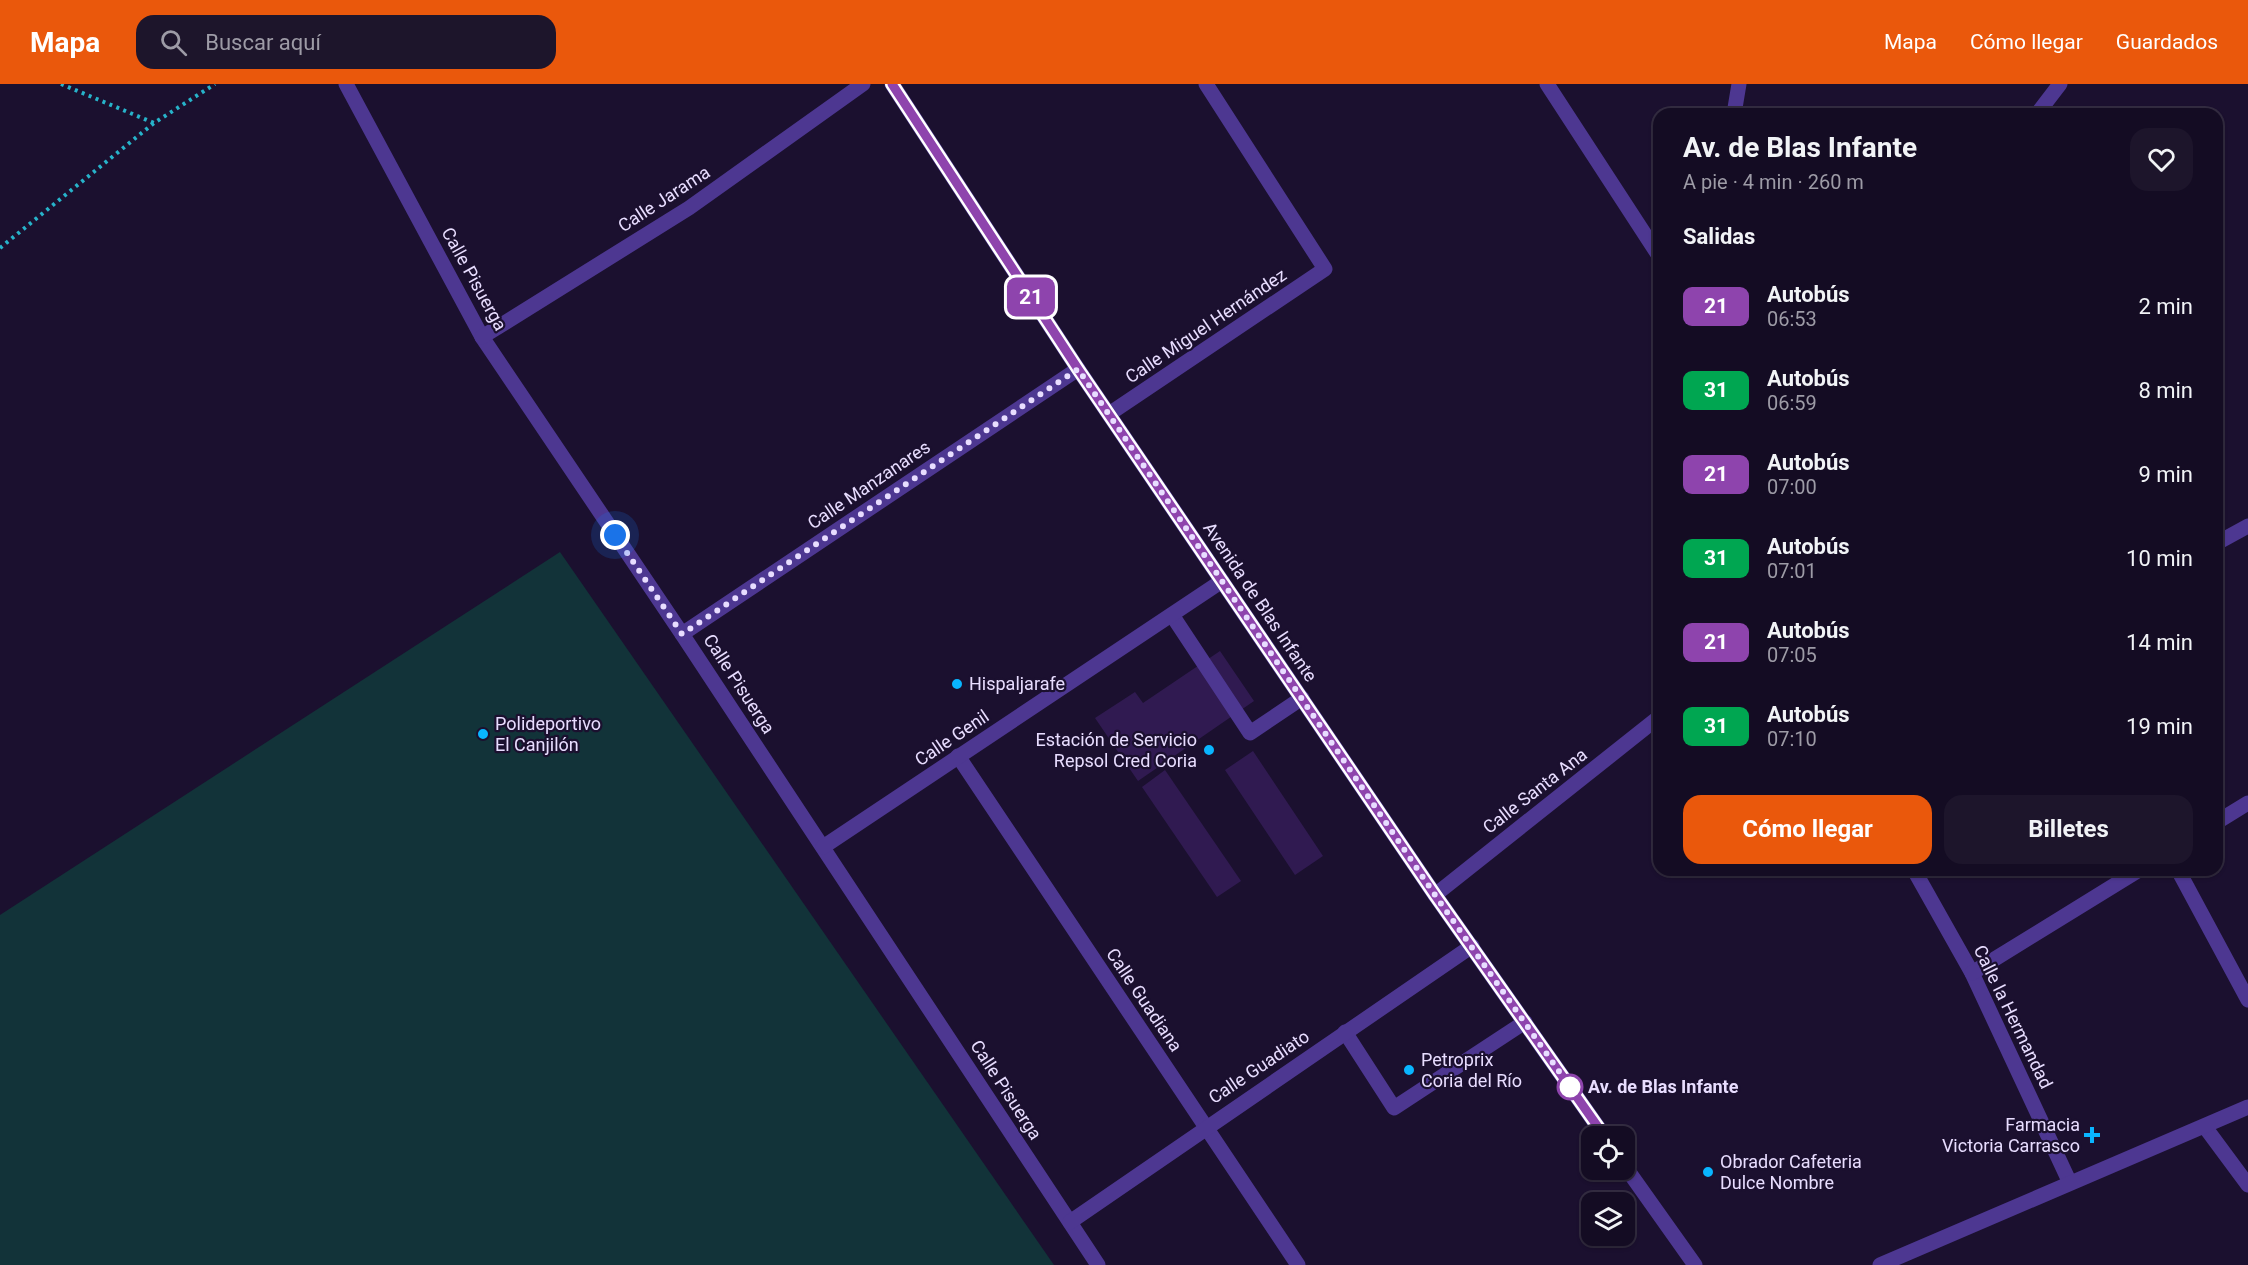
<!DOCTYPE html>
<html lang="es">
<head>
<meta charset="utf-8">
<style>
  :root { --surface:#140c23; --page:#1d152b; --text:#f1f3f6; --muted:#9d9ba6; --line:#332c41; --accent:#ea580c }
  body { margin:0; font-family:Roboto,sans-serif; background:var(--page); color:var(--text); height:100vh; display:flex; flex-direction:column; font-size:22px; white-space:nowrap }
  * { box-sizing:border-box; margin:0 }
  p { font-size:20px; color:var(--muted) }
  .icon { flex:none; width:33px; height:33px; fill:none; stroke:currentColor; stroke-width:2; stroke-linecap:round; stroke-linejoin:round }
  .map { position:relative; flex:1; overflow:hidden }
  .drawer { position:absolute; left:1653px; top:24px; width:570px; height:768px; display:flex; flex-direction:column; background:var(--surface); border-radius:18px; box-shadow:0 2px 4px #0004,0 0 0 2px var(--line) }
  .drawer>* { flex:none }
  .badge { padding:0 12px; border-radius:9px; font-size:21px; line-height:39px }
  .tools { position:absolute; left:1581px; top:1042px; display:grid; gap:12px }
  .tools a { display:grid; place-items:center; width:54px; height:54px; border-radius:12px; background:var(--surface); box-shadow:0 2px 4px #0004,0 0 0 2px var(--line); font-size:30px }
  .you { position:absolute; width:30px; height:30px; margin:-15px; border:4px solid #fff; border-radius:50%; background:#1a73e8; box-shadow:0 0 0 9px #1a73e833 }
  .map>.badge { position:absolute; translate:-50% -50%; box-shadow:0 0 0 3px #fff }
  h2 { padding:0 30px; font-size:22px; line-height:54px }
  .round { display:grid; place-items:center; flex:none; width:63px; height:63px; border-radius:18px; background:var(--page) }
  .head { display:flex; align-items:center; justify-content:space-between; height:102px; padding:0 30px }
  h1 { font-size:28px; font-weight:700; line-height:45px }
  .button { display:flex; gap:12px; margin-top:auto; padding:12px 30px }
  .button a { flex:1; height:69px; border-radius:18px; background:var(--accent); color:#fff; font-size:24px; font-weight:700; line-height:69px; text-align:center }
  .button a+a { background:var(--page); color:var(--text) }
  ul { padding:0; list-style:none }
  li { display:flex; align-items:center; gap:18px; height:84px; padding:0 30px }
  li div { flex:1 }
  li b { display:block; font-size:22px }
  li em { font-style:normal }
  li .badge { min-width:66px; font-weight:700; text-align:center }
  header { display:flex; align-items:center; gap:36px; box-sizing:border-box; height:84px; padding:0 30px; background:var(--accent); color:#fff }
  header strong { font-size:28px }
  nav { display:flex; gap:33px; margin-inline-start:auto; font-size:21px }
  .search { width:420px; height:54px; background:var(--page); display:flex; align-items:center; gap:15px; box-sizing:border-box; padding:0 21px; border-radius:18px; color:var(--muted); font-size:22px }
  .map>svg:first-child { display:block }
  .green { fill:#123339 }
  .building { fill:#301a51 }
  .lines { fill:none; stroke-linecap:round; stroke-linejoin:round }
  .path { stroke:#27b3ca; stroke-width:4; stroke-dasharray:3 4.5; stroke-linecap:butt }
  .lane { stroke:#4d3791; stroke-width:15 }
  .street { stroke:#4d3791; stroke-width:15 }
  .line-casing { stroke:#fff; stroke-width:14 }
  .line { stroke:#8e44ad; stroke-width:9 }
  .walk { stroke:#e8ddff; stroke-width:6; stroke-dasharray:0 10.8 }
  .poi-dot { fill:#09b5ff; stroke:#1b102f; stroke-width:2 }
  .stop-dot { fill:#fff; stroke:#8e44ad; stroke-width:3 }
  .labels { text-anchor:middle; stroke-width:4.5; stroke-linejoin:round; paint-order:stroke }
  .street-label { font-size:18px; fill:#e8ddff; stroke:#1b102f }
  .poi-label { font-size:18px; fill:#e8ddff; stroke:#1b102f; text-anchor:start }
  .stop-label { font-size:18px; font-weight:bold; fill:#e8ddff; stroke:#1b102f; text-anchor:start }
</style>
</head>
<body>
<header>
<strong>Mapa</strong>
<div class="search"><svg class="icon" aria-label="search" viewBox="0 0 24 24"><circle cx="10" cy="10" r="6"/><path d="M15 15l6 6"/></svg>Buscar aquí</div>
<nav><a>Mapa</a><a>Cómo llegar</a><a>Guardados</a></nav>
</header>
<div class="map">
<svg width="2248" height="1181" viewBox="0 0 2248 1181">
  <rect width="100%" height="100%" fill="#1b102f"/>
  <polygon class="green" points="560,468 1054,1181 0,1181 0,831"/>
  <g class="building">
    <polygon points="1220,567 1254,617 1138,697 1095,634 1135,608 1143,619"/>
    <polygon points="1253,667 1323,772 1295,791 1225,686"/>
    <polygon points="1165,686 1241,797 1217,813 1142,703"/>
  </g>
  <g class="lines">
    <g class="path">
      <polyline points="61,0 154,39 215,0"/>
      <polyline points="0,164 154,39"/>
    </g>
    <g class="lane">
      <polyline points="1172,531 1250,649 1302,614"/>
      <polyline points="1345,948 1394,1024 1525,938"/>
    </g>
    <g class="street">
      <polyline points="346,0 482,253 682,550 1098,1181"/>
      <polyline points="892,0 1078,285 1435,811 1605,1053"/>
      <polyline points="1547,0 1659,172"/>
      <polyline points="1734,30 1739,0"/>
      <polyline points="2037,30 2060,0"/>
      <polyline points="482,253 689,124 863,0"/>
      <polyline points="1109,330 1325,185 1206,0"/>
      <polyline points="2217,459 2248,442"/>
      <polyline points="682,550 1078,285"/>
      <polyline points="958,672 1298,1181"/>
      <polyline points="2217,738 2248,719"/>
      <polyline points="823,763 1222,497"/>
      <polyline points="1914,786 1972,889 2070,1099"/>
      <polyline points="2178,786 2248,916"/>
      <polyline points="1435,811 1659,633"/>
      <polyline points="1972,889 2139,786"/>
      <polyline points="2205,1043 2248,1101"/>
      <polyline points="1624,1081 1695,1181"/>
      <polyline points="1070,1138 1472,862"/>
      <polyline points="1880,1181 2248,1023"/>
    </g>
  </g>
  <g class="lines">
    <g class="line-casing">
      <polyline id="line" points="892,0 1078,285 1435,811 1605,1053"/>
    </g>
    <use href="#line" class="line"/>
    <polyline class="walk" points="615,451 682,550 1078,285 1435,811 1570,1003"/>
  </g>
  <g class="poi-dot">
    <circle cx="957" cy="600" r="6"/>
    <circle cx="483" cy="650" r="6"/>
    <circle cx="1209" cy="666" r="6"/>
    <circle cx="1409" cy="986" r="6"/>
    <path d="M2089 1042h6v6h6v6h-6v6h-6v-6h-6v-6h6z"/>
    <circle cx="1708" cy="1088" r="6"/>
  </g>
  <circle class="stop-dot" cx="1570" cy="1003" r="12"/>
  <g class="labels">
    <g class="street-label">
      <text transform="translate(664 115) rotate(-33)" y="6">Calle Jarama</text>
      <text transform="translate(474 195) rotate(61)" y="6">Calle Pisuerga</text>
      <text transform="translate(1206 242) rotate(-34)" y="6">Calle Miguel Hernández</text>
      <text transform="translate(869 401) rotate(-34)" y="6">Calle Manzanares</text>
      <text transform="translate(1260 518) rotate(56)" y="6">Avenida de Blas Infante</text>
      <text transform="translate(739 600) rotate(57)" y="6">Calle Pisuerga</text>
      <text transform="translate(952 654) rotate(-34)" y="6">Calle Genil</text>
      <text transform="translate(1535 707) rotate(-38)" y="6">Calle Santa Ana</text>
      <text transform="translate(1144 916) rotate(56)" y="6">Calle Guadiana</text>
      <text transform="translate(2013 933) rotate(64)" y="6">Calle la Hermandad</text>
      <text transform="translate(1259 983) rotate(-34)" y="6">Calle Guadiato</text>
      <text transform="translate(1006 1006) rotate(57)" y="6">Calle Pisuerga</text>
    </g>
    <g class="poi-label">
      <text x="969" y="606">Hispaljarafe</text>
      <text x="495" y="646">Polideportivo<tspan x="495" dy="21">El Canjilón</tspan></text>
      <text x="1197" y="662" text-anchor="end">Estación de Servicio<tspan x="1197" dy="21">Repsol Cred Coria</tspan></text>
      <text x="1421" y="982">Petroprix<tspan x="1421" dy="21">Coria del Río</tspan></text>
      <text x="2080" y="1047" text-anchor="end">Farmacia<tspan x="2080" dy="21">Victoria Carrasco</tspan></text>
      <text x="1720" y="1084">Obrador Cafeteria<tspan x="1720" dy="21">Dulce Nombre</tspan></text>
    </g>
    <g class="stop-label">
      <text x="1588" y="1009">Av. de Blas Infante</text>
    </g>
  </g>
</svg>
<div class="tools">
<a><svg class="icon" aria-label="locate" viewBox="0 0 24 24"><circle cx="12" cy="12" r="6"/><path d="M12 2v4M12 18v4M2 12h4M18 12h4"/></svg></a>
<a><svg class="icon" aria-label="layers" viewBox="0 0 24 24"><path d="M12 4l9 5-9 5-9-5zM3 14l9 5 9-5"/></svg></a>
</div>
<div class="you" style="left:615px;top:451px"></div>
<b class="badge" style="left:1031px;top:213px;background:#8e44ad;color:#fff">21</b>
<section class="drawer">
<div class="head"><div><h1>Av. de Blas Infante</h1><p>A pie · 4 min · 260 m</p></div><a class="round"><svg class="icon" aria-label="heart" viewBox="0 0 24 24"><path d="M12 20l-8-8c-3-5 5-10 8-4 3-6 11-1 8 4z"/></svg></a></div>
<h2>Salidas</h2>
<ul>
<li><span class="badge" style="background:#8e44ad;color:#fff">21</span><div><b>Autobús</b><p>06:53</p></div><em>2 min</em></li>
<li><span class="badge" style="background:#00a651;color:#fff">31</span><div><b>Autobús</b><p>06:59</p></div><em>8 min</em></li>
<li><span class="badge" style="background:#8e44ad;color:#fff">21</span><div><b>Autobús</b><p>07:00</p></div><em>9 min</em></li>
<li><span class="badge" style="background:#00a651;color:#fff">31</span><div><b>Autobús</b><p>07:01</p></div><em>10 min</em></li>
<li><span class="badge" style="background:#8e44ad;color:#fff">21</span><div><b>Autobús</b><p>07:05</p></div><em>14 min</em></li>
<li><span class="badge" style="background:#00a651;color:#fff">31</span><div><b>Autobús</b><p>07:10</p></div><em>19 min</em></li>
</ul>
<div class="button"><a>Cómo llegar</a><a>Billetes</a></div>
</section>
</div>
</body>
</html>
